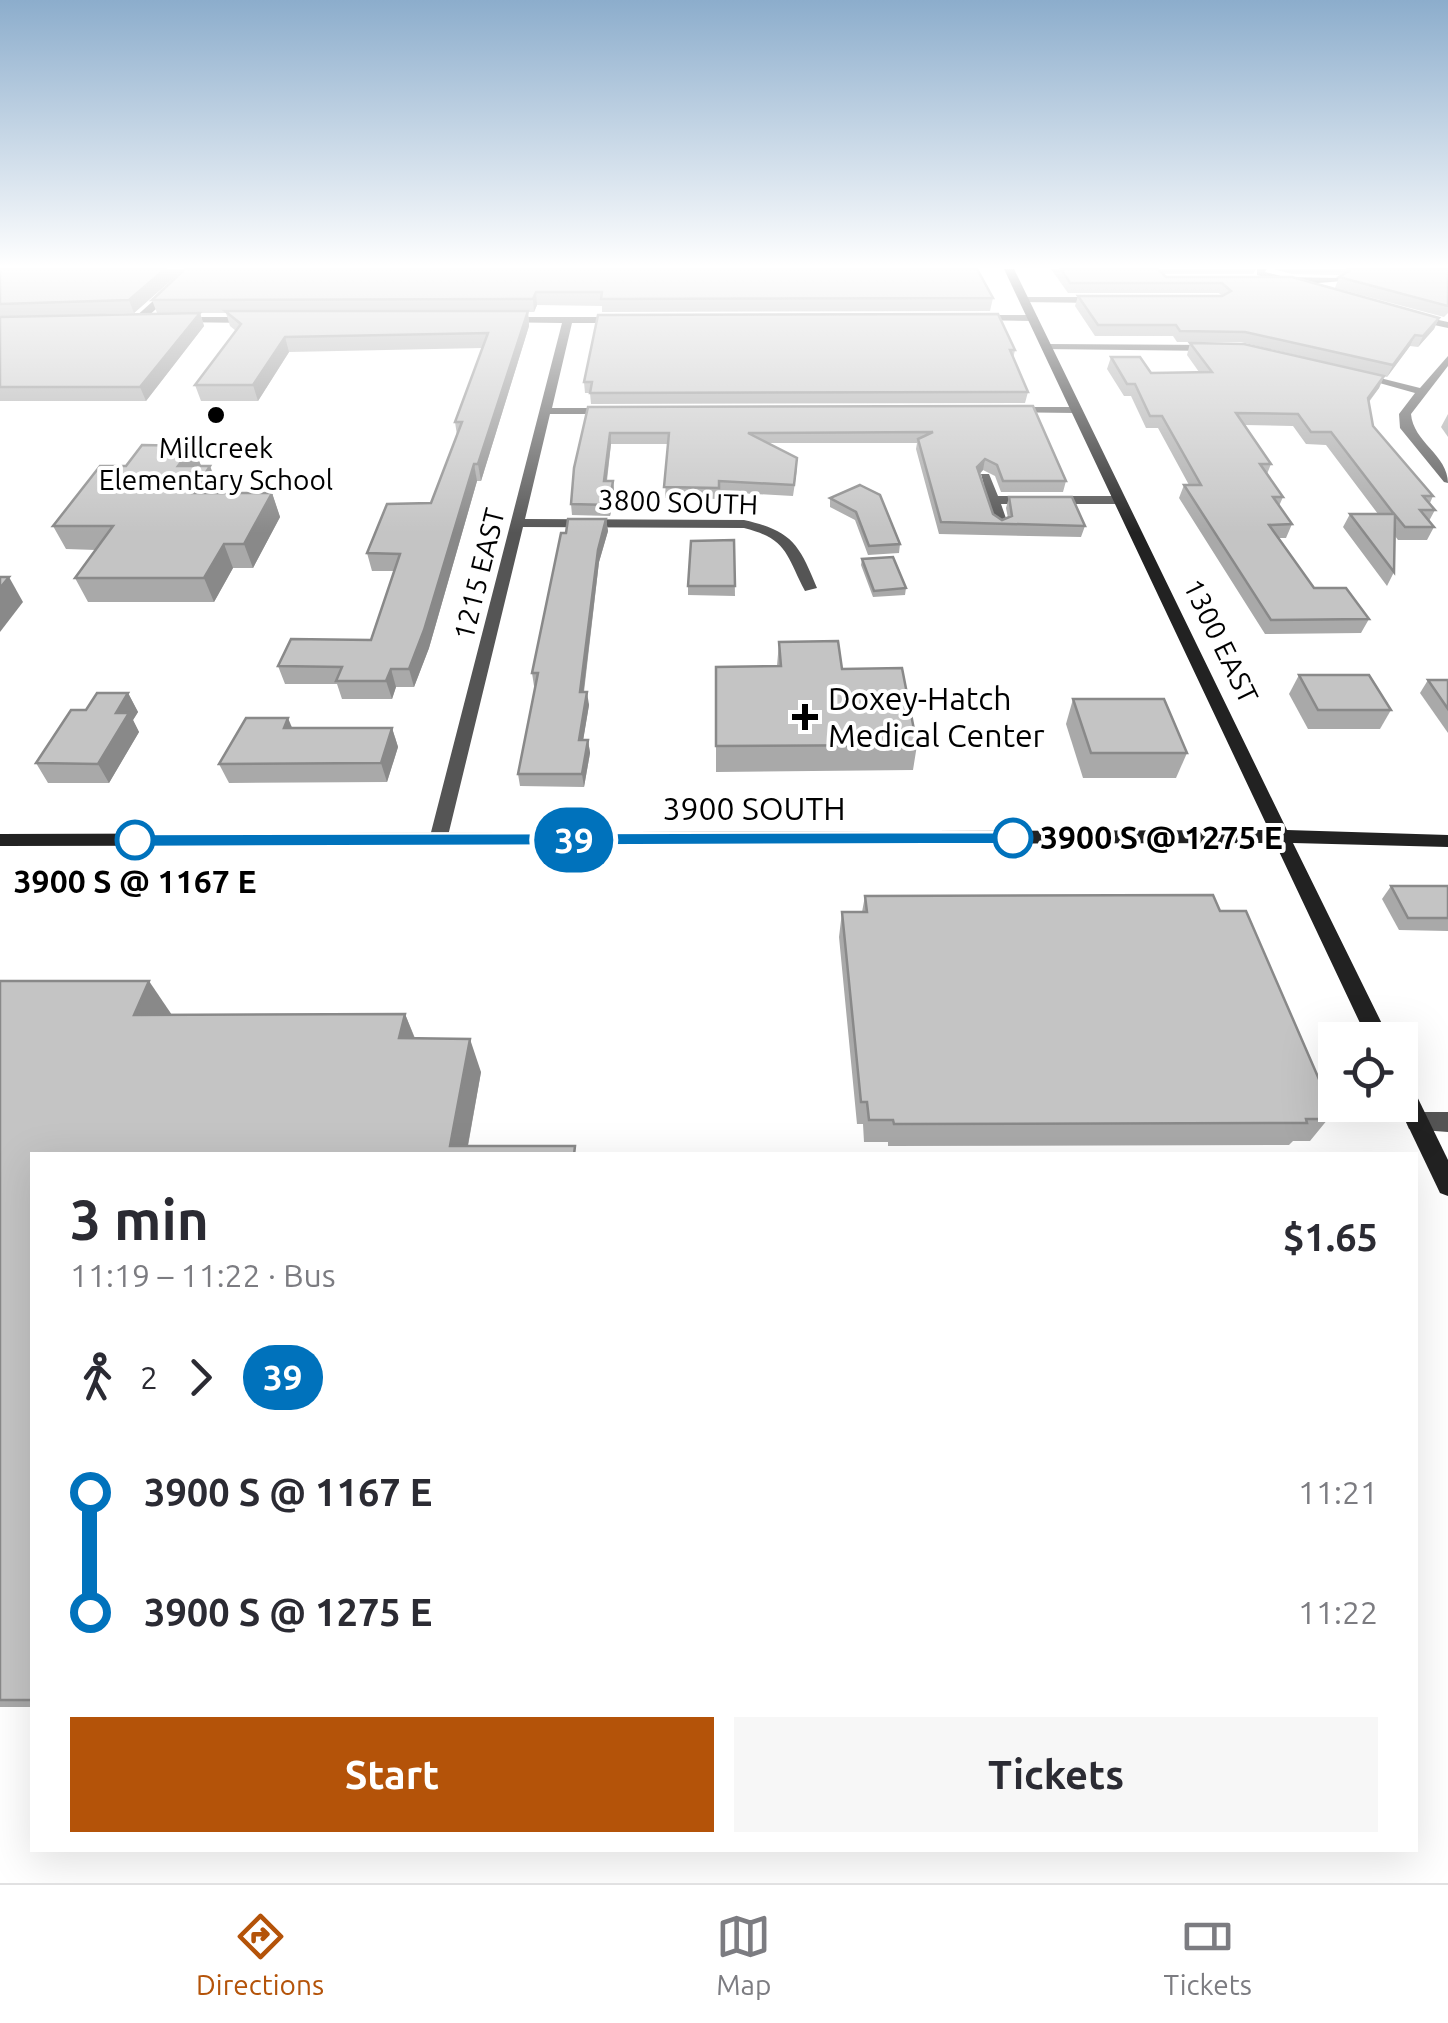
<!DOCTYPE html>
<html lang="en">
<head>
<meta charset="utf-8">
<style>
  :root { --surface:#fff; --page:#f7f7f7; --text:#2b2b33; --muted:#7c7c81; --line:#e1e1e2; --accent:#b45309 }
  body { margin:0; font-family:Ubuntu,sans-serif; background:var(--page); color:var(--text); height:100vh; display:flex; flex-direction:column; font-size:38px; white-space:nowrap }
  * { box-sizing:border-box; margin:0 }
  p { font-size:32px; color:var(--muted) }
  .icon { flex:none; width:55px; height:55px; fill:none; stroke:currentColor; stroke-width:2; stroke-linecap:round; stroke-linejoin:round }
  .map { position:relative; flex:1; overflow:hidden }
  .details { position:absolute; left:30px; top:1152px; width:1388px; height:700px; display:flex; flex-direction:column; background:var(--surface); border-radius:0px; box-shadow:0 10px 40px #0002 }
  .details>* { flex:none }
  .badge { padding:0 20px; border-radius:32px; font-size:35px; line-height:65px }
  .buttons { position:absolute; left:1318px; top:1022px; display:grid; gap:20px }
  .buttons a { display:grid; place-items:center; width:100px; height:100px; border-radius:0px; background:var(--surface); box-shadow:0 10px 40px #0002; font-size:50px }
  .map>.badge { position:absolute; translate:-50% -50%; box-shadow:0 0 0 5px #fff }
  .legs { display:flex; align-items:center; gap:15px; height:110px; padding:0 40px; font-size:32px }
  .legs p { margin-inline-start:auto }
  .head { display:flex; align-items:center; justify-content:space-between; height:170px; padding:0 40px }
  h1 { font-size:55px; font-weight:700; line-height:75px }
  .action { display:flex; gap:20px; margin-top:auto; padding:20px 40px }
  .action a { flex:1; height:115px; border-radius:0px; background:var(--accent); color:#fff; font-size:40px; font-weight:700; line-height:115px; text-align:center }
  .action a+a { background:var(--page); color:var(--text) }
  ul { padding:0 40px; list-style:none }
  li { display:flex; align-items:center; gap:35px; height:120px; font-size:38px }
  li i { display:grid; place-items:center; width:15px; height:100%; margin:0 12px; background:currentColor }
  li i::after { content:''; width:25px; height:25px; margin:-12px; border:8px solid; border-radius:50%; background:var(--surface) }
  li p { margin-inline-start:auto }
  li:first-child i { background:linear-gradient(#0000 50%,currentColor 0) }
  li:last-child i { background:linear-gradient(currentColor 50%,#0000 0) }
  .tabs { display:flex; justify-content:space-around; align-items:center; height:140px; border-top:2px solid var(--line); background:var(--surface); font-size:28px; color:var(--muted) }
  .tabs a { display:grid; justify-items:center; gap:5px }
  .tabs .active { color:var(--accent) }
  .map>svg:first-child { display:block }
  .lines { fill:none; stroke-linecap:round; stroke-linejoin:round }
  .minor { fill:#555; fill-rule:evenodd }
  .secondary { fill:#222; fill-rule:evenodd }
  .wall { fill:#a9a9a9 }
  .shaded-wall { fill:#898989 }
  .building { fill:#c4c4c4; stroke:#898989; stroke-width:2.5 }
  .line-1 { fill:#0072bc; stroke:#fff; stroke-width:2.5 }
  .poi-dot { fill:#000; stroke:#fff; stroke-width:4 }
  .stop-1-dot { fill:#fff; stroke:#0072bc; stroke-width:5 }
  .labels { text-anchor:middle; stroke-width:8; stroke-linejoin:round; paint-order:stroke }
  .far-poi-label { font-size:28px; fill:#000; stroke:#fff }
  .far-street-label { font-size:28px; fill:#000; stroke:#fff }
  .poi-label { font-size:32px; fill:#000; stroke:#fff; text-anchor:start }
  .street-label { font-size:32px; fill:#000; stroke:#fff }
  .stop-label { font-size:32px; font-weight:bold; fill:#000; stroke:#fff; text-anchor:start }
</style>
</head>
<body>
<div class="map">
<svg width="1448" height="1883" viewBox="0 0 1448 1883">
  <rect width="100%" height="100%" fill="#fff"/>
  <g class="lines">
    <g class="minor">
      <polygon points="189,269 199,269 142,322 134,322 134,318"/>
      <polygon points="1257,269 1267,269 1265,272 1285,277 1339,278 1344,281 1291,285 1257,275"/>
      <polygon points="1024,297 1102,297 1107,300 1102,303 1021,302"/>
      <polygon points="977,315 1033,315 1038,318 1033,321 973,320"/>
      <polygon points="1415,315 1448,322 1448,328 1411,320"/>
      <polygon points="177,317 253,317 258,320 253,323 173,322"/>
      <path d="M502 317H623L628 320 623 323H572L552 408H615L621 411 615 414H550L525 519 744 520C792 531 799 544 817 588L805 591C786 555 788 539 744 528L523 527 447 840 438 846 429 840 562 323 498 322Z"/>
      <polygon points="1047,344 1215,345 1220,348 1215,351 1043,349 1042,347"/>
      <path d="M1448 356V366L1411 414C1413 442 1448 455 1448 483L1444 482 1400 428 1399 414 1415 393 1351 375 1356 372 1420 388Z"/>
      <polygon points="1009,407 1075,407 1081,410 1075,413 1005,412 1003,410"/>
      <polygon points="981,474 989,474 998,496 1118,496 1124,500 1118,504 1001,504 1008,524 1001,528 994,524"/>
      <polygon points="1417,1112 1448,1112 1448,1132 1409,1129 1406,1122 1409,1115"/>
    </g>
    <g class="secondary">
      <polygon points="1004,269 1014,269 1287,830 1448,835 1448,847 1293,843 1390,1040 1368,1040 1275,843 0,846 0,834 1269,830"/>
      <polygon points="1400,1075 1408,1078 1448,1160 1448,1196 1440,1193 1398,1105"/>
    </g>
  </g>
  <g class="wall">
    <polygon points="0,269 184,269 134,313 10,317 157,313 152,300 185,269 993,298 990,311 602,312 602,306 537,305 534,312 528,312 529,326 481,481 477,481 429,648 414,687 396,687 392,699 342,699 337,684 285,684 278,666 371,640 394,571 372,571 367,553 431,503 457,435 455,422 482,348 289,352 258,401 201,401 195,385 236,331 230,326 226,313 200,313 204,326 146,401 0,401"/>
    <polygon points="1051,269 1256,269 1253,274 1163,274 1166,277 1292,277 1439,318 1434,329 1418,347 1410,346 1387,377 1241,342 1177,342 1173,336 1095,336 1075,306 1078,296 1222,296 1219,293 1068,293"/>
    <polygon points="1273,269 1448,269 1448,313 1444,317 1335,288 1339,277 1342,275 1292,274"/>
    <polygon points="1190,343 1384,376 1379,388 1369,402 1373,426 1433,496 1430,503 1435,510 1429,521 1434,527 1427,540 1398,540 1395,536 1394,572 1387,586 1343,527 1350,514 1378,514 1326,445 1306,444 1293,426 1245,425 1271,464 1267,474 1283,497 1279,506 1292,524 1286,538 1279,538 1314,588 1369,619 1361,633 1265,634 1179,498 1184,485 1189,485 1158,428 1146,428 1131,396 1124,396 1107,369 1111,357 1151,373 1199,372 1187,355"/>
    <polygon points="1015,350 1013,359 1028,392 1025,403 591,404 590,393 585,393 584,382"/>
    <polygon points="1033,406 1066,481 1063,492 1001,492 995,476 983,470 980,474 993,514 1002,520 1008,518 1006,508 1009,497 1085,526 1081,537 939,534 916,449 917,443 768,443 797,469 793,496 719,492 719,499 665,498 668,444 611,444 607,481 613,481 614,492 610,516 572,515 571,504 588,407"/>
    <polygon points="1448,414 1448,437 1441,427"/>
    <polygon points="193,446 201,466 219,489 216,493 272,493 280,517 253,568 233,568 214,602 88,602 75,578 96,550 66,549 53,526 126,466"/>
    <polygon points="880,495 900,544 899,553 868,555 855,520 830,507 830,498"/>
    <polygon points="606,519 608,531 599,562 584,692 589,705 583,740 588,740 590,753 584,787 520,786 518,774 536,686 534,686 532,673 566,533"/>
    <polygon points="734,540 735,596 688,595 688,586"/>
    <polygon points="862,559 906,588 905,595 873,597 861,565"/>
    <polygon points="779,642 842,669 917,745 913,770 716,772 716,667 777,666"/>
    <polygon points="1299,675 1391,710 1380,729 1308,729 1289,694"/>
    <polygon points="1428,680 1448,680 1448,733 1420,693"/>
    <polygon points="128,693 138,712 133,720 139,732 109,783 48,783 36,763 86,710"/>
    <polygon points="1073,699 1187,753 1176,778 1083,778 1066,724"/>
    <polygon points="292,728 392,728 398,747 387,782 229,783 219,764"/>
    <polygon points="1391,886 1448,886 1448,931 1399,930 1382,899"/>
    <polygon points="865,896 1220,911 1328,1100 1323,1106 1328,1119 1310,1141 1293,1141 1289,1145 888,1146 888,1142 864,1142 863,1124 857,1124 839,937 842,912 862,912"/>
    <polygon points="0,981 172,1015 405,1014 415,1038 481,1072 468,1146 32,1155 32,1707 0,1707"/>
  </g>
  <g class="shaded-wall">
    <polygon points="165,269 184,269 134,313 129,300"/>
    <polygon points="536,292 537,305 534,312 533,299"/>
    <polygon points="528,311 529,326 481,481 478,464"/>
    <polygon points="200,313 204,326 146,401 140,387"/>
    <polygon points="1439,318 1434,329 1418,347 1423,336"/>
    <polygon points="1415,335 1410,346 1387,377 1393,365"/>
    <polygon points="285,337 289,352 258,401 253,385"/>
    <polygon points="1384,376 1379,388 1362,410 1368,398"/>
    <polygon points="610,433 611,444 605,492 604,481"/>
    <polygon points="193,446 202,468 178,466"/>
    <polygon points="985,459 983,470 975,478 977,467"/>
    <polygon points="474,464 477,481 429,648 414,687 409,669"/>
    <polygon points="210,466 219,489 202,517 193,493"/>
    <polygon points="613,481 614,492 610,516 609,505"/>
    <polygon points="272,493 280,517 253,568 244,544"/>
    <polygon points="606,519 608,531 599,562 582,704 580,692 598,550"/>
    <polygon points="224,544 233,568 214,602 204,578"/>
    <polygon points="9,577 23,602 0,632 0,588"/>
    <polygon points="391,669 396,687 392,699 386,681"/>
    <polygon points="587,692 589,705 581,753 579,740"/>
    <polygon points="128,693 138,712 133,720 139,732 109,783 98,764 116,713"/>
    <polygon points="288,718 296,737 284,728"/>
    <polygon points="392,728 398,747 387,782 381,763"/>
    <polygon points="588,740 590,753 584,787 582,774"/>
    <polygon points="149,981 172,1015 134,1015"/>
    <polygon points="405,1014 418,1047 399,1038"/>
    <polygon points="470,1039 481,1072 466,1155 450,1146"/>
  </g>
  <g class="building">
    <polygon points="0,269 165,269 129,300 0,304"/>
    <polygon points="185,269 977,269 993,298 601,299 602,292 536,292 533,299 152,300"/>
    <polygon points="1061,269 1158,269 1166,277 1292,277 1439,318 1423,336 1415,335 1393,365 1245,332 1180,331 1176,325 1098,325 1078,296 1222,296 1231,291 1222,283 1070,283"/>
    <polygon points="1348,269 1448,269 1448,306 1339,277 1349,271"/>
    <polygon points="225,311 528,311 478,464 474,464 424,630 409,669 391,669 386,681 336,681 342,667 278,666 291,639 371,640 400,554 367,553 387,504 431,503 462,422 455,422 488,333 285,337 253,385 195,385 241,324"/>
    <polygon points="200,313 140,387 0,387 0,317"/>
    <polygon points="998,314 1015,350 1010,350 1028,392 590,393 592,382 584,382 598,315"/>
    <polygon points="1190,343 1244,344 1384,376 1368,398 1373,426 1433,496 1423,496 1435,510 1420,510 1434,527 1405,527 1395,515 1394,572 1350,514 1394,514 1331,432 1311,432 1298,414 1236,413 1271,464 1260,464 1283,497 1273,497 1292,524 1269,525 1314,588 1346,588 1369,619 1271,620 1184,485 1201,485 1162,416 1150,416 1135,384 1127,384 1111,357 1140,357 1151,373 1212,372"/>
    <polygon points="1033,406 1066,481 1003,481 997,465 985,459 977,467 993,514 1002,520 1012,516 1009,497 1072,497 1085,526 941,522 918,439 933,432 748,433 797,458 794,485 719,481 719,488 664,487 669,433 610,433 604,481 613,481 609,505 571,504 574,468 588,407"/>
    <polygon points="142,445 193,446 178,466 210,466 193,493 272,493 244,544 224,544 204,578 75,578 113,526 53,526 100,466 126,466"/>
    <polygon points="860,485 880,495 900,544 869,546 856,512 830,498"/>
    <polygon points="568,519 606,519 598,550 580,692 587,692 579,740 588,740 582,774 518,774 538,673 532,673 561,533 566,533"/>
    <polygon points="734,540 735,586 688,586 691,541"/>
    <polygon points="893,557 906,588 874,591 862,559"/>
    <polygon points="0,577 9,577 0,588"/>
    <polygon points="838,641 842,669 902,668 917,745 716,746 716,667 781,666 779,642"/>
    <polygon points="1299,675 1369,675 1391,710 1318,710"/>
    <polygon points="1428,680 1448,680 1448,709"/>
    <polygon points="97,693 128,693 116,713 129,713 98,764 36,763 71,710 86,710"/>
    <polygon points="1073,699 1164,699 1187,753 1091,753"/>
    <polygon points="246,718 288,718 284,728 392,728 381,763 219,764"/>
    <polygon points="1391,886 1448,886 1448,918 1408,918"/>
    <polygon points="1213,895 1220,911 1246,911 1328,1100 1321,1100 1328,1119 1306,1119 1307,1123 894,1124 893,1120 869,1120 867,1102 861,1102 842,912 867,912 865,896"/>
    <polygon points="0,981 149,981 134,1015 405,1014 399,1038 470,1039 450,1146 575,1146 574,1155 32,1155 32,1700 0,1700"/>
  </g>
  <linearGradient id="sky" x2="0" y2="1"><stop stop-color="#8cadcc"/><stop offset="0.5" stop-color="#fff"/><stop offset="1" stop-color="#fff" stop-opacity="0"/></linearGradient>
  <rect width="1448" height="533" fill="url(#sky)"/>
  <polygon class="line-1" points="1013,832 1022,838 1013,844 135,847 126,840 135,834"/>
  <g class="poi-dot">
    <circle cx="216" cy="415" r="10"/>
    <path d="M800 702h10v10h10v10h-10v10h-10v-10h-10v-10h10z"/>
  </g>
  <g class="stop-1-dot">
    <circle cx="1013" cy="838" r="18"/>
    <circle cx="135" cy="840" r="18"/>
  </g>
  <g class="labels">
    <g class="far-poi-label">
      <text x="216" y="458">Millcreek<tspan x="216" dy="32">Elementary School</tspan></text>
    </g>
    <g class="far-street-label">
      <text transform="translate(678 502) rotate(2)" y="10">3800 SOUTH</text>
      <text transform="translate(479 574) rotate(-76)" y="10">1215 EAST</text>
      <text transform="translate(1221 641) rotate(64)" y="10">1300 EAST</text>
    </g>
    <g class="poi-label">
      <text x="828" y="710">Doxey-Hatch<tspan x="828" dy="37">Medical Center</tspan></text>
    </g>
    <g class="street-label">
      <text x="754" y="820">3900 SOUTH</text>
    </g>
    <g class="stop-label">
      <text x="1040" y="849">3900 S @ 1275 E</text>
      <text x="135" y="893" text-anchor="middle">3900 S @ 1167 E</text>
    </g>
  </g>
</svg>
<div class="buttons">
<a><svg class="icon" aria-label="locate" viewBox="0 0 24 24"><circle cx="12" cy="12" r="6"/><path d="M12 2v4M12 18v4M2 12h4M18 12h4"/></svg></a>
</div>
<b class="badge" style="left:574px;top:840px;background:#0072bc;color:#fff">39</b>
<section class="details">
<div class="head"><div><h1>3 min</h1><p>11:19 – 11:22 · Bus</p></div><b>$1.65</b></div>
<div class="legs"><svg class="icon" aria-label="walk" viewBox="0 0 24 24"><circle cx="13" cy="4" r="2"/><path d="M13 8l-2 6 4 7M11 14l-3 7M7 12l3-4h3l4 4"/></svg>2<svg class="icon" aria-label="forward" viewBox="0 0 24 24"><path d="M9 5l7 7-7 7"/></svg><b class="badge" style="background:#0072bc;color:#fff">39</b></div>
<ul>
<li><i style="color:#0072bc"></i><b>3900 S @ 1167 E</b><p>11:21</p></li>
<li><i style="color:#0072bc"></i><b>3900 S @ 1275 E</b><p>11:22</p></li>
</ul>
<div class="action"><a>Start</a><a>Tickets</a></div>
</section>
</div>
<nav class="tabs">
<a class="active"><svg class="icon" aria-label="directions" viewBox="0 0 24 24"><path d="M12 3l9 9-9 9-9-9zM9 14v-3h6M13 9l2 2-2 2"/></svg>Directions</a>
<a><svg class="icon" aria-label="map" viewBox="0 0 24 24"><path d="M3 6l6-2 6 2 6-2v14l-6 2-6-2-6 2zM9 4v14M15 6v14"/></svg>Map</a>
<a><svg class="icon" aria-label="tickets" viewBox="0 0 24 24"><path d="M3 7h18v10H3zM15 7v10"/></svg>Tickets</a>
</nav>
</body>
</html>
